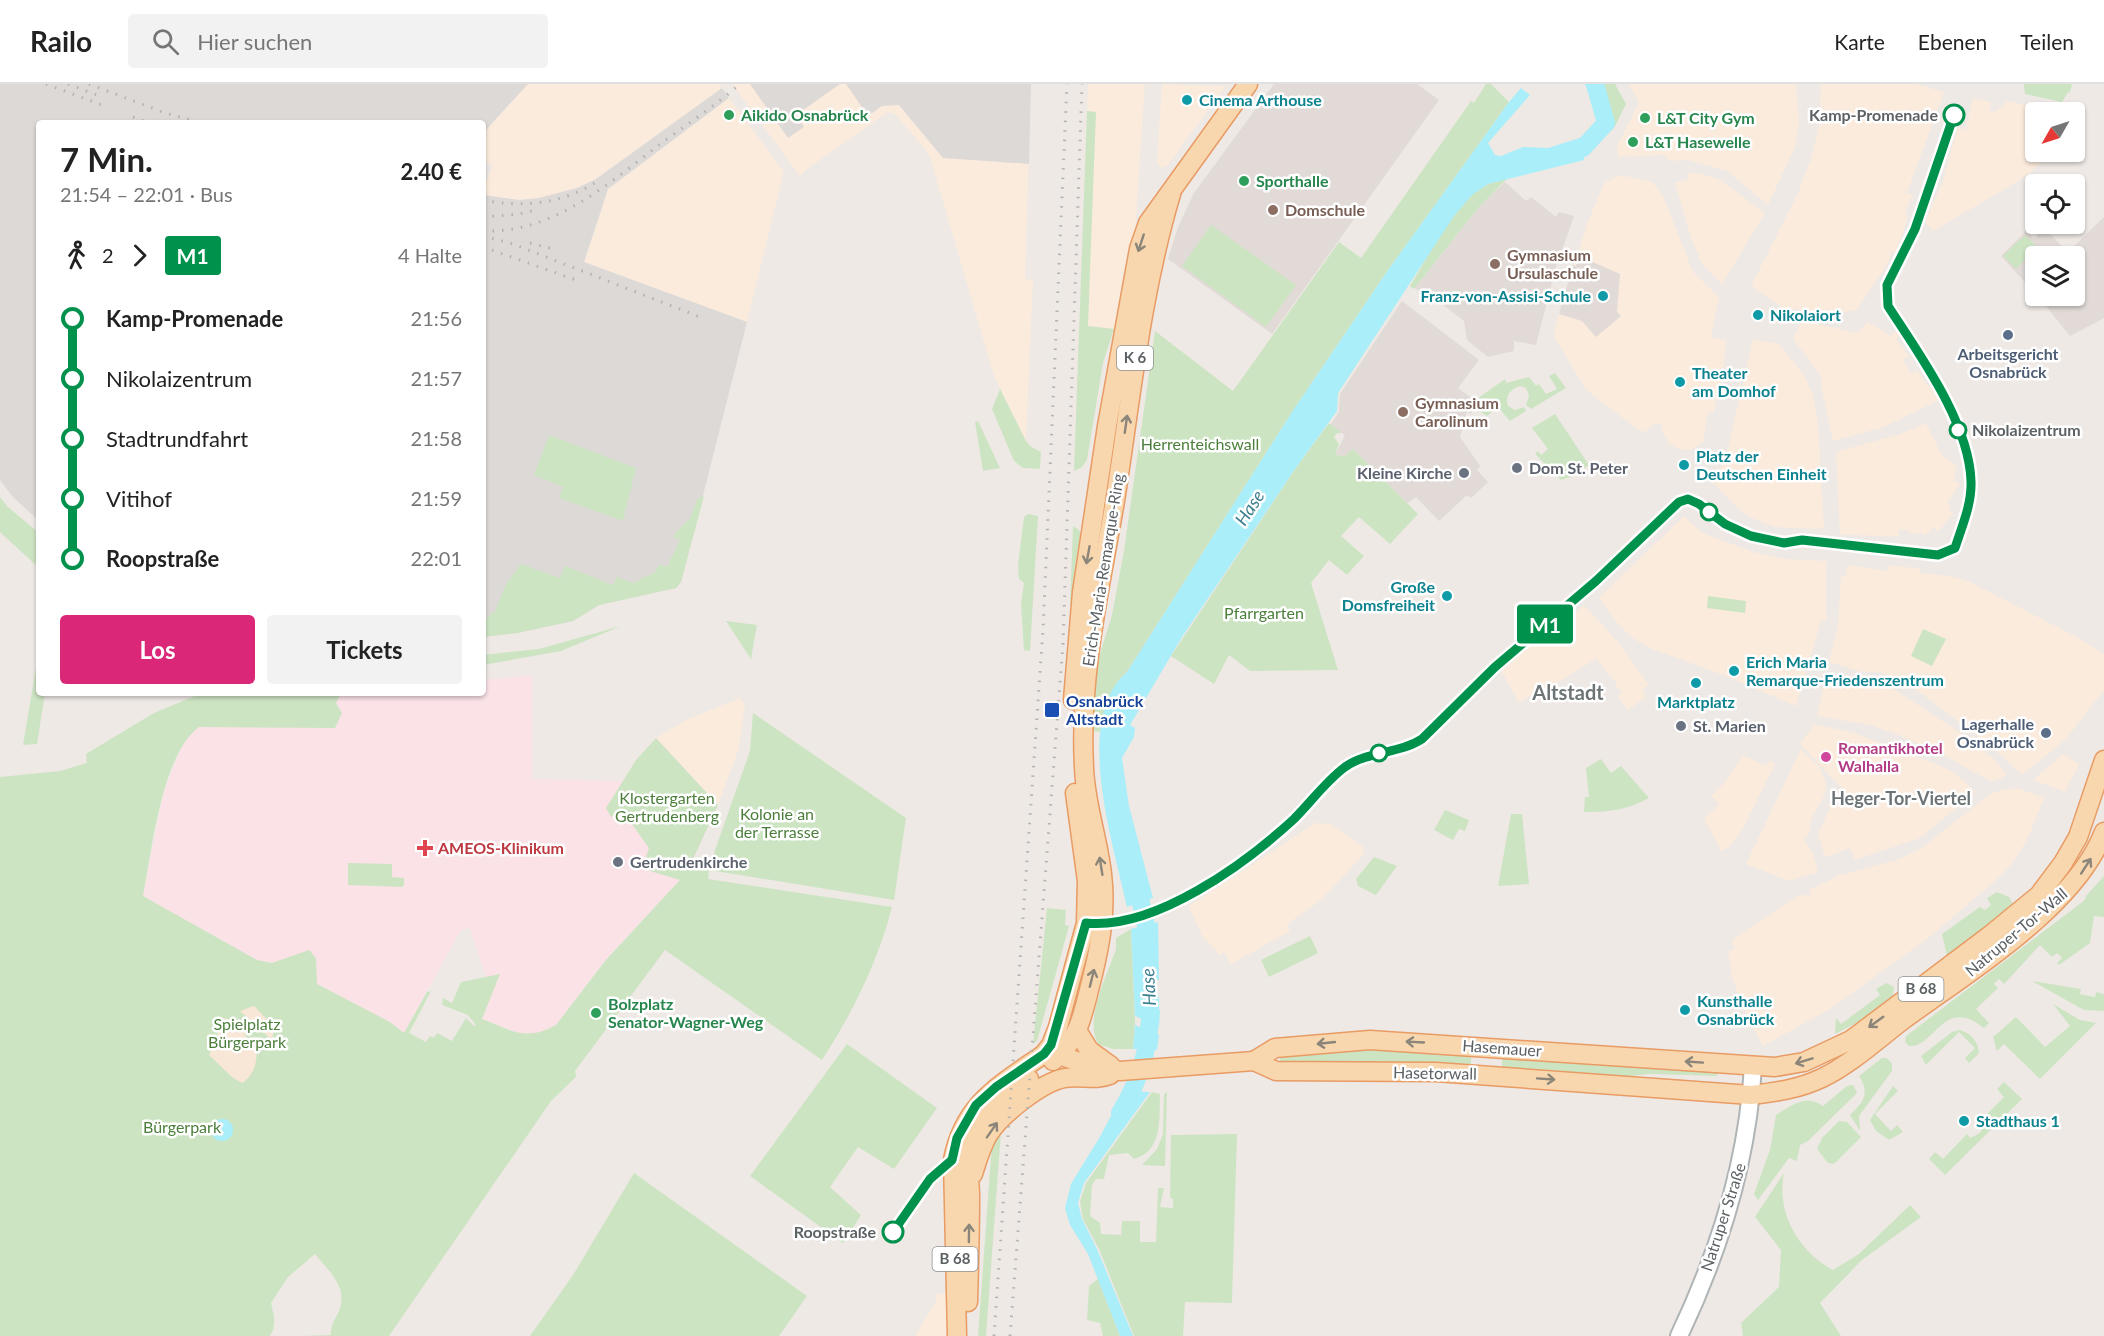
<!DOCTYPE html>
<html lang="de">
<head>
<meta charset="utf-8">
<style>
  :root { --surface:#fff; --page:#f2f2f2; --text:#222; --muted:#767676; --line:#e0e0e0; --accent:#db2777 }
  body { margin:0; font-family:Lato,sans-serif; background:var(--page); color:var(--text); height:100vh; display:flex; flex-direction:column; font-size:22px; white-space:nowrap }
  * { box-sizing:border-box; margin:0 }
  p { font-size:20px; color:var(--muted) }
  .icon { flex:none; width:33px; height:33px; fill:none; stroke:currentColor; stroke-width:2; stroke-linecap:round; stroke-linejoin:round }
  .map { position:relative; flex:1; overflow:hidden }
  .sheet { position:absolute; left:36px; top:36px; width:450px; height:576px; display:flex; flex-direction:column; background:var(--surface); border-radius:6px; box-shadow:0 2px 4px #0004 }
  .sheet>* { flex:none }
  .badge { padding:0 12px; border-radius:4px; font-size:21px; line-height:39px }
  .needle { width:39px; rotate:231deg }
  .fabs { position:absolute; left:2025px; top:18px; display:grid; gap:12px }
  .fabs a { display:grid; place-items:center; width:60px; height:60px; border-radius:6px; background:var(--surface); box-shadow:0 2px 4px #0004; font-size:30px }
  .map>.badge { position:absolute; translate:-50% -50%; box-shadow:0 0 0 3px #fff }
  .legs { display:flex; align-items:center; gap:9px; height:66px; padding:0 24px; font-size:20px }
  .legs p { margin-inline-start:auto }
  .overview { display:flex; align-items:center; justify-content:space-between; height:102px; padding:0 24px }
  h1 { font-size:33px; font-weight:700; line-height:45px }
  .primary-button { display:flex; gap:12px; margin-top:auto; padding:12px 24px }
  .primary-button a { flex:1; height:69px; border-radius:6px; background:var(--accent); color:#fff; font-size:24px; font-weight:700; line-height:69px; text-align:center }
  .primary-button a+a { background:var(--page); color:var(--text) }
  ul { padding:0 24px; list-style:none }
  li { display:flex; align-items:center; gap:21px; height:60px; font-size:22px }
  li i { display:grid; place-items:center; width:9px; height:100%; margin:0 8px; background:currentColor }
  li i::after { content:''; width:15px; height:15px; margin:-8px; border:4px solid; border-radius:50%; background:var(--surface) }
  li p { margin-inline-start:auto }
  li:first-child i { background:linear-gradient(#0000 50%,currentColor 0) }
  li:last-child i { background:linear-gradient(currentColor 50%,#0000 0) }
  header { display:flex; align-items:center; gap:36px; box-sizing:border-box; height:84px; padding:0 30px; background:var(--surface); border-bottom:2px solid var(--line) }
  header strong { font-size:28px }
  nav { display:flex; gap:33px; margin-inline-start:auto; font-size:21px }
  .search { width:420px; height:54px; background:var(--page); display:flex; align-items:center; gap:15px; box-sizing:border-box; padding:0 21px; border-radius:6px; color:var(--muted); font-size:22px }
  .map>svg:first-child { display:block }
  .commercial { fill:#fbebdc }
  .industrial { fill:#ddd9d7 }
  .education { fill:#e1dad6 }
  .medical { fill:#fae2e7 }
  .green { fill:#cde4c3 }
  .sand { fill:#f8e6d6 }
  .water { fill:#a9eef9 }
  .lines { fill:none; stroke-linecap:round; stroke-linejoin:round }
  .river { stroke:#a9eef9; stroke-width:18 }
  .secondary-casing { stroke:#afb4b6; stroke-width:20 }
  .primary-casing { stroke:#e89b64; stroke-width:21 }
  .secondary { stroke:#fff; stroke-width:16 }
  .primary { stroke:#f9d7ae; stroke-width:18 }
  .rail { stroke:#b1b2b2; stroke-width:3; stroke-dasharray:1.5 8; stroke-linecap:butt }
  .oneway { stroke:#8b857a }
  .line-1-casing { stroke:#fff; stroke-width:14 }
  .line-1 { stroke:#00924d; stroke-width:9 }
  .culture-dot { fill:#0f9aa8; stroke:#fff; stroke-width:2 }
  .leisure-dot { fill:#2e9e5b; stroke:#fff; stroke-width:2 }
  .stop-1-dot { fill:#fff; stroke:#00924d; stroke-width:3 }
  .education-dot { fill:#8d6e63; stroke:#fff; stroke-width:2 }
  .service-dot { fill:#5c6f8a; stroke:#fff; stroke-width:2 }
  .worship-dot { fill:#6b7280; stroke:#fff; stroke-width:2 }
  .transit-dot { fill:#1a4fb4; stroke:#fff; stroke-width:2 }
  .hotel-dot { fill:#d1479c; stroke:#fff; stroke-width:2 }
  .health-dot { fill:#e0444e; stroke:#fff; stroke-width:2 }
  .labels { text-anchor:middle; stroke-width:5; stroke-linejoin:round; paint-order:stroke }
  .shield { fill:#fff; stroke:#8d9192; stroke-width:1.5 }
  .shield-label { font-size:15px; font-weight:bold; fill:#5c6264 }
  .culture-label { font-size:16px; font-weight:bold; fill:#0d838f; stroke:#fff; text-anchor:start }
  .leisure-label { font-size:16px; font-weight:bold; fill:#27864d; stroke:#fff; text-anchor:start }
  .stop-label { font-size:16px; font-weight:bold; fill:#5c6264; stroke:#fff; text-anchor:end }
  .education-label { font-size:16px; font-weight:bold; fill:#785e54; stroke:#fff; text-anchor:start }
  .service-label { font-size:16px; font-weight:bold; fill:#4e5e75; stroke:#fff }
  .park-label { font-size:16px; fill:#4b7e3a; stroke:#fff }
  .worship-label { font-size:16px; font-weight:bold; fill:#5b616d; stroke:#fff; text-anchor:start }
  .street-label { font-size:16px; fill:#5c6264; stroke:#fff }
  .transit-label { font-size:16px; font-weight:bold; fill:#164399; stroke:#fff; text-anchor:start }
  .hotel-label { font-size:16px; font-weight:bold; fill:#b23c85; stroke:#fff; text-anchor:start }
  .health-label { font-size:16px; font-weight:bold; fill:#be3a42; stroke:#fff; text-anchor:start }
  .water-label { font-size:18px; font-style:italic; fill:#3e7f90; stroke:#fff }
  .neighbourhood-label { font-size:18px; font-weight:bold; fill:#6d7476; stroke:#fff }
  .quarter-label { font-size:20px; font-weight:bold; fill:#6d7476; stroke:#fff }
</style>
</head>
<body>
<header>
<strong>Railo</strong>
<div class="search"><svg class="icon" aria-label="search" viewBox="0 0 24 24"><circle cx="10" cy="10" r="6"/><path d="M15 15l6 6"/></svg>Hier suchen</div>
<nav><a>Karte</a><a>Ebenen</a><a>Teilen</a></nav>
</header>
<div class="map">
<svg width="2104" height="1252" viewBox="0 0 2104 1252">
  <rect width="100%" height="100%" fill="#eee9e5"/>
  <g class="commercial">
    <polygon points="528,0 719,0 722,4 596,95 577,104 539,114 519,116 483,111 483,104 493,82 483,76 483,49"/>
    <polygon points="732,0 1031,0 1025,195 1033,196 1026,357 994,292 929,70 895,30 888,28 807,85 800,92"/>
    <polygon points="1088,0 1145,0 1135,147 1127,169 1114,245 1080,241"/>
    <polygon points="1162,0 1226,2 1167,82 1161,84 1157,79"/>
    <polygon points="1629,0 1796,0 1799,41 1795,63 1768,121 1727,87 1688,76 1669,77 1665,71 1618,73 1617,62 1639,19"/>
    <polygon points="1821,0 1916,0 1944,8 1907,109 1912,111 1905,130 1907,131 1906,139 1896,168 1891,167 1888,179 1857,226 1830,231 1782,223 1751,202 1799,107 1811,74 1819,43"/>
    <polygon points="729,14 784,88 747,238 584,178 608,105"/>
    <polygon points="1973,14 1991,18 1989,26 1996,28 2007,17 2056,27 2036,28 2036,68 2057,68 2015,99 1933,147 1925,138 1943,97 1958,43 1965,46"/>
    <polygon points="1687,89 1699,89 1720,96 1765,129 1722,200 1702,180 1691,154 1675,99 1689,95"/>
    <polygon points="1620,91 1652,98 1663,112 1693,188 1719,213 1711,253 1726,256 1723,289 1713,329 1708,328 1703,358 1690,366 1679,365 1669,360 1661,346 1663,341 1656,339 1643,349 1595,313 1586,305 1556,256 1554,247 1559,230 1587,140 1604,99"/>
    <polygon points="1802,237 1857,249 1868,238 1891,252 1895,247 1900,251 1896,256 1909,272 1903,276 1911,290 1918,287 1928,303 1933,301 1941,315 1884,343 1833,357 1820,297 1823,295 1793,255"/>
    <polygon points="1753,255 1779,260 1804,291 1813,311 1818,339 1824,443 1821,445 1774,443 1756,436 1741,427 1712,398 1720,387 1727,369"/>
    <polygon points="1926,339 1941,370 1957,382 1954,396 1960,400 1947,419 1951,422 1949,426 1953,429 1939,447 1933,443 1925,452 1921,448 1913,450 1907,446 1899,445 1899,452 1840,451 1836,368 1900,350"/>
    <polygon points="1684,432 1702,449 1753,468 1785,475 1826,477 1826,537 1821,537 1796,622 1723,591 1652,565 1634,555 1619,541 1599,514"/>
    <polygon points="1848,481 1888,487 1889,481 1920,485 1920,489 1950,492 1970,498 2073,551 2104,570 2104,606 2066,655 2022,691 1996,666 1918,607 1881,588 1862,588 1829,578 1838,541 1841,492 1845,493"/>
    <polygon points="1584,521 1618,558 1649,601 1642,606 1646,613 1628,626 1618,613 1622,609 1616,602 1617,600 1596,575 1558,598 1545,610 1542,606 1518,618 1501,586"/>
    <polygon points="1827,588 1889,602 1956,646 1995,676 2007,691 1995,697 1988,696 1942,670 1896,650 1870,641 1817,632"/>
    <polygon points="740,614 745,620 739,664 718,721 656,654 686,636"/>
    <polygon points="1814,640 1854,649 1943,683 1956,690 1976,708 1920,754 1855,776 1850,764 1825,773 1818,750 1830,723 1828,721 1845,707 1800,660"/>
    <polygon points="1801,665 1819,682 1826,699 1825,710 1811,736 1809,750 1804,755 1813,770 1818,788 1789,797 1746,780"/>
    <polygon points="2063,670 2079,680 2065,708 2033,696"/>
    <polygon points="1743,671 1766,682 1769,677 1775,680 1743,745 1730,762 1721,767 1704,734 1719,721 1711,712 1725,698"/>
    <polygon points="2018,704 2044,714 2027,756 2011,781 1996,796 1931,852 1830,925 1763,962 1748,934 1732,894 1728,868 1734,865 1732,856 1800,810 1806,812 1811,810 1809,806 1840,791 1900,775 1920,765 1989,711 2001,706"/>
    <polygon points="1315,739 1332,740 1334,745 1337,744 1364,764 1363,771 1321,816 1287,840 1290,847 1231,880 1224,868 1220,871 1202,852 1189,822"/>
    <polygon points="948,1209 948,1252 915,1252 936,1217 936,1210"/>
  </g>
  <g class="industrial">
    <polygon points="0,0 528,0 483,49 483,39 39,39 39,437 12,412 0,396"/>
    <polygon points="750,0 840,0 796,31 804,43 788,54"/>
    <polygon points="846,0 1031,0 1029,80 943,74 899,21 882,22 868,32"/>
    <polygon points="722,4 729,14 608,105 584,178 747,238 681,498 676,504 599,521 573,537 517,549 483,553 483,111 519,116 539,114 577,104 596,95"/>
  </g>
  <g class="education">
    <polygon points="1274,0 1417,0 1439,16 1272,250 1168,175 1178,143 1194,109"/>
    <polygon points="1505,98 1526,117 1531,113 1556,133 1559,128 1574,132 1555,186 1536,261 1514,257 1514,267 1488,273 1467,256 1464,237 1429,210 1427,213 1415,204 1478,124"/>
    <polygon points="2104,133 2104,234 2070,252 2038,212 2074,212 2074,172 2036,172 2035,209 2001,172 2026,147 2034,155 2044,144 2068,168"/>
    <polygon points="1579,172 1620,190 1617,228 1621,232 1596,253 1582,237 1559,230 1573,181 1576,182"/>
    <polygon points="1402,217 1479,276 1458,304 1475,317 1471,330 1467,327 1460,353 1480,382 1477,386 1488,398 1471,414 1467,411 1439,437 1416,413 1407,419 1353,365 1345,372 1335,371 1345,351 1330,341 1339,328 1340,310"/>
  </g>
  <polygon class="medical" points="532,591 532,695 623,697 636,676 656,654 718,721 688,787 605,876 556,941 544,948 524,951 482,935 499,891 486,893 470,844 461,846 404,949 390,938 317,900 316,874 272,879 257,876 143,812 164,706 181,665 187,653 199,643 226,609 483,609 483,596"/>
  <g class="green">
    <path d="M1486 0H1491L1509 18 1386 189 1292 328 1127 588C1110 602 1105 626 1100 648L1093 647 1090 627 1094 589 1112 531 1124 467 1155 247 1233 307 1339 158 1361 174 1471 17 1474 19Z"/>
    <polygon points="1604,0 1615,0 1626,20 1614,44"/>
    <polygon points="2024,0 2072,0 2070,9 2068,8 2062,18 2025,10"/>
    <polygon points="1087,27 1096,28 1088,242 1114,245 1103,279 1087,376 1082,383 1074,387"/>
    <path d="M1508 94 1478 124 1414 205 1410 202C1431 169 1451 121 1486 101 1493 98 1501 96 1508 94Z"/>
    <polygon points="1211,141 1296,201 1266,243 1182,182"/>
    <polygon points="2025,151 2037,163 2016,185 2003,172"/>
    <path d="M1555 289 1566 304 1531 325 1526 321 1529 311 1526 304 1520 302C1510 305 1505 312 1508 322L1515 326 1524 323 1526 327 1510 337 1498 323 1487 332 1478 326 1474 317 1505 295 1506 299 1529 293 1536 302 1539 300 1546 310 1557 305 1549 292Z"/>
    <polygon points="1000,305 1026,357 1030,362 1041,368 1040,385 1023,384 1014,377 992,325"/>
    <polygon points="1555,330 1589,381 1579,388 1575,383 1569,387 1573,392 1561,396 1535,370 1538,367 1541,371 1548,365 1532,344"/>
    <polygon points="978,337 1000,384 983,387 975,338"/>
    <polygon points="1329,339 1342,349 1337,349 1334,353 1339,360 1335,371 1345,372 1353,365 1418,430 1390,460 1359,433 1341,452 1364,472 1347,491 1329,476 1311,499 1338,586 1250,587 1229,571 1214,600 1171,572 1295,385"/>
    <polygon points="549,351 636,384 623,437 559,414 563,403 534,391"/>
    <path d="M704 412 681 498 676 504 599 521 573 537 517 549 483 553V537L495 527 506 500 521 480 560 494 565 482 613 501 617 493 633 499 655 488 660 480 667 483 680 456 673 453C678 444 685 441 690 434 693 428 695 420 698 414Z"/>
    <polygon points="0,413 8,423 39,449 39,484 0,448"/>
    <polygon points="1028,430 1038,432 1030,567 1024,566 1021,520 1024,499 1019,495 1018,481 1024,433"/>
    <polygon points="1073,442 1079,446 1082,454 1070,522"/>
    <polygon points="1708,512 1746,517 1745,529 1707,524"/>
    <polygon points="726,537 757,541 751,575"/>
    <polygon points="621,542 561,567 483,581 483,571 539,565"/>
    <polygon points="1923,545 1946,555 1932,582 1911,572"/>
    <polygon points="39,566 39,609 45,609 37,660 23,661"/>
    <path d="M202 609H341L336 619 342 629 335 644 199 643C161 672 152 766 143 812L257 876 272 879 309 866 316 874 317 900 390 938 404 949 427 908 431 907 409 949 426 958 430 952 434 954 437 949 452 957 466 934 474 942 476 941 468 931 442 921 443 914 452 919 461 898 500 890 482 935C511 946 526 958 556 941L606 876 680 796 650 787 643 782 649 764 622 726 611 733 606 724 636 676 656 654 718 721 688 786H708L750 667 753 629 906 734 894 816 709 786 708 795 892 823C877 880 854 926 822 976L665 866 575 987 576 993 551 1017 389 1252H302L331 1251C330 1239 337 1234 340 1224 347 1202 328 1186 315 1170L288 1193 271 1219C274 1232 277 1241 270 1252H0V693L60 687 87 679 86 670 154 629Z"/>
    <path d="M1601 675 1611 689 1621 682 1649 714C1628 726 1608 728 1584 728L1585 713H1589L1586 684Z"/>
    <polygon points="1445,726 1469,736 1465,747 1459,745 1453,756 1434,746"/>
    <polygon points="1511,730 1522,730 1529,800 1498,802"/>
    <polygon points="1374,773 1397,782 1376,811 1358,802 1356,795"/>
    <polygon points="348,779 392,780 392,793 404,794 404,801 402,803 348,801"/>
    <path d="M2104 792V833L2094 832 2090 859 2059 881 2057 879 2062 874 2057 869 2052 873 2040 861 2004 900 1999 895 1994 900 1998 904 1976 925 1989 939 1984 944C1943 911 1935 964 1909 962L1905 958 1906 952 2085 816 2086 812Z"/>
    <polygon points="1997,808 2009,813 2014,822 1949,874 1947,872 1942,850 1980,823 1985,826 1991,821 1987,814"/>
    <polygon points="1047,824 1066,826 1065,841 1069,842 1037,957 1033,960"/>
    <path d="M1131 845 1135 937 1133 965H1113L1098 960C1084 935 1107 892 1116 865V854Z"/>
    <polygon points="1310,852 1318,869 1269,893 1261,876"/>
    <polygon points="2032,897 2081,905 2080,910 2095,913 2096,908 2104,910 2104,927 2084,926"/>
    <polygon points="1886,899 1894,903 1892,916 1862,936 1835,950 1836,934 1841,940 1880,911 1876,905"/>
    <polygon points="2053,920 2080,936 2096,939 2040,995 2004,960 1997,967 1993,953 2016,933 2045,963 2070,942"/>
    <path d="M1960 946C1971 950 1978 957 1979 969L1969 979 1965 974 1975 964 1959 948 1926 981 1921 972 1952 948Z"/>
    <polygon points="847,960 937,1024 894,1085 858,1063 830,1103 861,1131 843,1159 750,1092"/>
    <polygon points="1344,966 1471,968 1471,981 1280,981 1280,974"/>
    <polygon points="1509,970 1718,983 1717,992 1651,990 1618,993 1508,988 1502,982 1502,975"/>
    <path d="M1882 974H1887L1892 980V987L1859 1032 1860 1047 1850 1031C1864 1018 1870 1009 1859 992Z"/>
    <polygon points="2004,998 2022,1015 1945,1091 1929,1075 1935,1068 1943,1075 1967,1050 1970,1054 1980,1049 1984,1039 1981,1036 2004,1013 1997,1005"/>
    <path d="M1853 1001 1857 1008 1855 1011 1808 1057 1800 1061 1797 1077 1789 1074 1758 1116 1754 1110 1770 1066 1776 1031C1792 1021 1806 1010 1823 1022L1847 1002Z"/>
    <polygon points="1893,1002 1898,1007 1875,1030 1891,1047 1897,1041 1903,1048 1889,1056 1876,1047 1870,1036"/>
    <path d="M1152 1008 1160 1010C1159 1035 1163 1067 1134 1075L1128 1069 1109 1071 1104 1095H1096L1092 1101 1090 1132 1100 1139 1101 1150 1121 1151 1122 1137H1140V1158H1156L1158 1104H1164L1160 1123 1173 1124V1115L1170 1114 1171 1051 1237 1050 1232 1219 1185 1218 1183 1252H1134L1099 1165 1083 1135 1080 1118 1086 1099Z"/>
    <polygon points="1167,1008 1165,1082 1142,1081 1157,1065 1163,1050 1164,1010"/>
    <polygon points="1839,1037 1847,1038 1861,1053 1834,1080 1828,1079 1817,1065 1822,1054"/>
    <polygon points="1001,1048 986,1252 978,1252 992,1060"/>
    <polygon points="634,1089 807,1212 779,1252 530,1252 573,1191"/>
    <path d="M1784 1089C1776 1128 1798 1167 1833 1186L1859 1170 1910 1121 1921 1133 1862 1176 1820 1219 1841 1252H1743L1741 1239 1779 1203 1781 1166 1755 1133Z"/>
    <polygon points="1098,1195 1120,1252 1103,1252 1100,1239 1087,1236 1089,1202"/>
  </g>
  <g class="sand">
    <polygon points="254,922 274,943 272,956 240,927"/>
    <path d="M224 934 241 941 248 958 256 964C258 977 254 991 242 999L232 993 209 971Z"/>
  </g>
  <g class="water">
    <polygon points="1585,0 1604,0 1614,44 1603,49"/>
    <path d="M1521 4 1530 11 1488 59 1495 71 1501 72 1523 63 1548 64 1583 53 1584 76 1488 100 1472 111 1454 132 1338 309 1337 327 1295 385 1182 553 1130 641 1135 644 1134 653 1122 674 1129 722 1153 814 1127 823C1114 762 1072 635 1127 588L1292 328 1386 189 1509 18Z"/>
    <polygon points="1158,838 1159,896 1151,896 1152,925 1160,926 1159,942 1135,932 1131,845"/>
    <polygon points="1135,941 1159,951 1157,966 1133,965"/>
    <polygon points="1124,1007 1150,1008 1084,1099 1078,1119 1082,1135 1097,1165 1133,1252 1120,1252 1088,1170 1070,1141 1065,1124 1071,1100 1101,1051"/>
    <circle cx="222" cy="1046" r="11"/>
  </g>
  <g class="lines">
    <g class="river">
      <polyline points="1560,70 1583,64 1606,39 1595,0"/>
      <polyline points="1136,796 1146,842 1147,864"/>
      <path d="M1120 1029C1141 995 1152 955 1150 915"/>
    </g>
    <g class="secondary-casing">
      <path id="secondary" d="M1679 1252C1719 1168 1748 1076 1753 982"/>
    </g>
    <g class="primary-casing">
      <g id="primary">
        <polyline points="1073,616 1082,508 1107,342 1139,165 1148,139 1248,0"/>
        <polyline points="1078,948 1089,966 1111,982"/>
        <polyline points="1044,970 1051,961 1058,943 1086,839 1087,797 1075,709"/>
        <path d="M1053 977C1077 957 1082 935 1089 906 1099 868 1107 830 1102 790 1098 754 1085 719 1084 683 1079 593 1100 505 1115 417 1131 314 1141 211 1171 110"/>
        <polyline points="1254,977 1275,964 1370,956 1775,983 1804,978 1851,956 1989,852 2039,811 2063,779 2078,753 2104,676"/>
        <path d="M973 1090C977 1077 981 1063 988 1051 1000 1031 1042 998 1065 994 1081 991 1095 997 1110 991"/>
        <path d="M968 1218C969 1182 970 1147 970 1112 970 1092 964 1071 971 1052 981 1026 1007 1011 1029 995"/>
        <path d="M957 1252 953 1076C964 1019 1000 1001 1044 970L1052 969 1086 980 1120 987 1254 977 1276 987 1436 988 1751 1011C1776 1008 1799 1005 1822 994 1851 980 1878 955 1903 936 1968 888 2075 824 2104 748"/>
      </g>
    </g>
    <use href="#secondary" class="secondary"/>
    <use href="#primary" class="primary"/>
    <g class="rail">
      <polyline points="46,0 102,21"/>
      <polyline points="68,0 97,11"/>
      <polyline points="89,0 165,29 202,39"/>
      <polyline points="133,33 149,39"/>
      <path d="M483 116C523 124 560 120 595 99"/>
      <polyline points="483,133 519,130 536,126"/>
      <path d="M483 147C554 150 610 98 663 58 689 39 716 21 740 0"/>
      <polyline points="483,152 513,160 700,233"/>
      <polyline points="530,159 557,166"/>
      <polyline points="483,163 576,196"/>
      <polyline points="994,1252 1043,546 1067,0"/>
      <polyline points="1010,1252 1063,560 1082,0"/>
    </g>
  </g>
  <defs><path id="oneway-shaft" d="M-6 0H5M1.5-3L5.5 0L1.5 3" fill="none" stroke-width="1.6" stroke-linecap="round" stroke-linejoin="round" transform="scale(1.5)"/></defs>
  <g class="oneway">
    <use href="#oneway-shaft" transform="translate(1141 159) rotate(108)"/>
    <use href="#oneway-shaft" transform="translate(1126 340) rotate(-82)"/>
    <use href="#oneway-shaft" transform="translate(1088 471) rotate(100)"/>
    <use href="#oneway-shaft" transform="translate(1101 782) rotate(-99)"/>
    <use href="#oneway-shaft" transform="translate(2086 782) rotate(-57)"/>
    <use href="#oneway-shaft" transform="translate(1092 894) rotate(-76)"/>
    <use href="#oneway-shaft" transform="translate(1876 938) rotate(144)"/>
    <use href="#oneway-shaft" transform="translate(1415 958) rotate(-177)"/>
    <use href="#oneway-shaft" transform="translate(1326 959) rotate(174)"/>
    <use href="#oneway-shaft" transform="translate(1804 977) rotate(163)"/>
    <use href="#oneway-shaft" transform="translate(1694 978) rotate(-176)"/>
    <use href="#oneway-shaft" transform="translate(1546 995) rotate(4)"/>
    <use href="#oneway-shaft" transform="translate(992 1046) rotate(-55)"/>
    <use href="#oneway-shaft" transform="translate(969 1149) rotate(-89)"/>
  </g>
  <g class="lines">
    <g class="line-1-casing">
      <path id="line-1" d="M893 1148 930 1095 952 1076 957 1054 976 1021 996 1003 1044 970 1051 961 1086 839C1155 846 1245 780 1294 735 1311 718 1326 697 1345 683 1368 667 1399 670 1422 655L1495 583 1596 497 1679 418 1688 415 1699 420 1725 440 1751 452 1784 459 1802 456 1938 471 1955 464C1962 442 1972 420 1971 397 1969 338 1919 270 1888 222L1887 201 1915 145 1954 31"/>
    </g>
    <use href="#line-1" class="line-1"/>
  </g>
  <g class="culture-dot">
    <circle cx="1187" cy="16" r="6"/>
    <circle cx="1603" cy="212" r="6"/>
    <circle cx="1758" cy="231" r="6"/>
    <circle cx="1680" cy="298" r="6"/>
    <circle cx="1684" cy="381" r="6"/>
    <circle cx="1447" cy="512" r="6"/>
    <circle cx="1734" cy="587" r="6"/>
    <circle cx="1696" cy="599" r="6"/>
    <circle cx="1685" cy="926" r="6"/>
    <circle cx="1964" cy="1037" r="6"/>
  </g>
  <g class="leisure-dot">
    <circle cx="729" cy="31" r="6"/>
    <circle cx="1645" cy="34" r="6"/>
    <circle cx="1633" cy="58" r="6"/>
    <circle cx="1244" cy="97" r="6"/>
    <circle cx="596" cy="929" r="6"/>
  </g>
  <g class="stop-1-dot">
    <circle cx="1954" cy="31" r="10"/>
    <circle cx="1958" cy="346" r="8"/>
    <circle cx="1709" cy="428" r="8"/>
    <circle cx="1379" cy="669" r="8"/>
    <circle cx="893" cy="1148" r="10"/>
  </g>
  <g class="education-dot">
    <circle cx="1273" cy="126" r="6"/>
    <circle cx="1495" cy="180" r="6"/>
    <circle cx="1403" cy="328" r="6"/>
  </g>
  <g class="service-dot">
    <circle cx="2008" cy="251" r="6"/>
    <circle cx="2046" cy="649" r="6"/>
  </g>
  <g class="worship-dot">
    <circle cx="1517" cy="384" r="6"/>
    <circle cx="1464" cy="389" r="6"/>
    <circle cx="1681" cy="642" r="6"/>
    <circle cx="618" cy="778" r="6"/>
  </g>
  <rect class="transit-dot" x="1044" y="618" width="16" height="16" rx="3"/>
  <circle class="hotel-dot" cx="1826" cy="673" r="6"/>
  <path class="health-dot" d="M422 755h6v6h6v6h-6v6h-6v-6h-6v-6h6z"/>
  <g class="labels">
    <g class="shield">
      <rect x="1117" y="262" width="36" height="24" rx="4.5"/>
      <rect x="1898.5" y="893" width="45" height="24" rx="4.5"/>
      <rect x="932.5" y="1163" width="45" height="24" rx="4.5"/>
    </g>
    <g class="shield-label">
      <text x="1135" y="279">K 6</text>
      <text x="1921" y="910">B 68</text>
      <text x="955" y="1180">B 68</text>
    </g>
    <g class="culture-label">
      <text x="1199" y="22">Cinema Arthouse</text>
      <text x="1591" y="218" text-anchor="end">Franz-von-Assisi-Schule</text>
      <text x="1770" y="237">Nikolaiort</text>
      <text x="1692" y="295">Theater<tspan x="1692" dy="18">am Domhof</tspan></text>
      <text x="1696" y="378">Platz der<tspan x="1696" dy="18">Deutschen Einheit</tspan></text>
      <text x="1435" y="509" text-anchor="end">Große<tspan x="1435" dy="18">Domsfreiheit</tspan></text>
      <text x="1746" y="584">Erich Maria<tspan x="1746" dy="18">Remarque-Friedenszentrum</tspan></text>
      <text x="1696" y="624" text-anchor="middle">Marktplatz</text>
      <text x="1697" y="923">Kunsthalle<tspan x="1697" dy="18">Osnabrück</tspan></text>
      <text x="1976" y="1043">Stadthaus 1</text>
    </g>
    <g class="leisure-label">
      <text x="741" y="37">Aikido Osnabrück</text>
      <text x="1657" y="40">L&amp;T City Gym</text>
      <text x="1645" y="64">L&amp;T Hasewelle</text>
      <text x="1256" y="103">Sporthalle</text>
      <text x="608" y="926">Bolzplatz<tspan x="608" dy="18">Senator-Wagner-Weg</tspan></text>
    </g>
    <g class="stop-label">
      <text x="1938" y="37">Kamp-Promenade</text>
      <text x="1972" y="352" text-anchor="start">Nikolaizentrum</text>
      <text x="876" y="1154">Roopstraße</text>
    </g>
    <g class="education-label">
      <text x="1285" y="132">Domschule</text>
      <text x="1507" y="177">Gymnasium<tspan x="1507" dy="18">Ursulaschule</tspan></text>
      <text x="1415" y="325">Gymnasium<tspan x="1415" dy="18">Carolinum</tspan></text>
    </g>
    <g class="service-label">
      <text x="2008" y="276">Arbeitsgericht<tspan x="2008" dy="18">Osnabrück</tspan></text>
      <text x="2034" y="646" text-anchor="end">Lagerhalle<tspan x="2034" dy="18">Osnabrück</tspan></text>
    </g>
    <g class="park-label">
      <text x="1200" y="366">Herrenteichswall</text>
      <text x="1264" y="535">Pfarrgarten</text>
      <text x="667" y="720">Klostergarten<tspan x="667" dy="18">Gertrudenberg</tspan></text>
      <text x="777" y="736">Kolonie an<tspan x="777" dy="18">der Terrasse</tspan></text>
      <text x="247" y="946">Spielplatz<tspan x="247" dy="18">Bürgerpark</tspan></text>
      <text x="182" y="1049">Bürgerpark</text>
    </g>
    <g class="worship-label">
      <text x="1529" y="390">Dom St. Peter</text>
      <text x="1452" y="395" text-anchor="end">Kleine Kirche</text>
      <text x="1693" y="648">St. Marien</text>
      <text x="630" y="784">Gertrudenkirche</text>
    </g>
    <g class="street-label">
      <text transform="translate(1103 486) rotate(-81)" y="6">Erich-Maria-Remarque-Ring</text>
      <text transform="translate(2016 848) rotate(-40)" y="6">Natruper-Tor-Wall</text>
      <text transform="translate(1502 964) rotate(4)" y="6">Hasemauer</text>
      <text transform="translate(1435 989) rotate(1)" y="6">Hasetorwall</text>
      <text transform="translate(1723 1133) rotate(-72)" y="6">Natruper Straße</text>
    </g>
    <g class="transit-label">
      <text x="1066" y="623">Osnabrück<tspan x="1066" dy="18">Altstadt</tspan></text>
    </g>
    <g class="hotel-label">
      <text x="1838" y="670">Romantikhotel<tspan x="1838" dy="18">Walhalla</tspan></text>
    </g>
    <g class="health-label">
      <text x="438" y="770">AMEOS-Klinikum</text>
    </g>
    <g class="water-label">
      <text transform="translate(1250 424) rotate(-57)" y="6">Hase</text>
      <text transform="translate(1149 903) rotate(-93)" y="6">Hase</text>
    </g>
    <g class="neighbourhood-label">
      <text x="1901" y="721">Heger-Tor-Viertel</text>
    </g>
    <g class="quarter-label">
      <text x="1568" y="616">Altstadt</text>
    </g>
  </g>
</svg>
<div class="fabs">
<a><svg class="needle" viewBox="-14 -14 28 28"><path d="M0-13l5 13h-10z" fill="#e53935"/><path d="M0 13l5-13h-10z" fill="#767676"/></svg></a>
<a><svg class="icon" aria-label="locate" viewBox="0 0 24 24"><circle cx="12" cy="12" r="6"/><path d="M12 2v4M12 18v4M2 12h4M18 12h4"/></svg></a>
<a><svg class="icon" aria-label="layers" viewBox="0 0 24 24"><path d="M12 4l9 5-9 5-9-5zM3 14l9 5 9-5"/></svg></a>
</div>
<b class="badge" style="left:1545px;top:540px;background:#00924d;color:#fff">M1</b>
<section class="sheet">
<div class="overview"><div><h1>7 Min.</h1><p>21:54 – 22:01 · Bus</p></div><b>2.40 €</b></div>
<div class="legs"><svg class="icon" aria-label="walk" viewBox="0 0 24 24"><circle cx="13" cy="4" r="2"/><path d="M13 8l-2 6 4 7M11 14l-3 7M7 12l3-4h3l4 4"/></svg>2<svg class="icon" aria-label="forward" viewBox="0 0 24 24"><path d="M9 5l7 7-7 7"/></svg><b class="badge" style="background:#00924d;color:#fff">M1</b><p>4 Halte</p></div>
<ul>
<li><i style="color:#00924d"></i><b>Kamp-Promenade</b><p>21:56</p></li>
<li><i style="color:#00924d"></i><span>Nikolaizentrum</span><p>21:57</p></li>
<li><i style="color:#00924d"></i><span>Stadtrundfahrt</span><p>21:58</p></li>
<li><i style="color:#00924d"></i><span>Vitihof</span><p>21:59</p></li>
<li><i style="color:#00924d"></i><b>Roopstraße</b><p>22:01</p></li>
</ul>
<div class="primary-button"><a>Los</a><a>Tickets</a></div>
</section>
</div>
</body>
</html>
